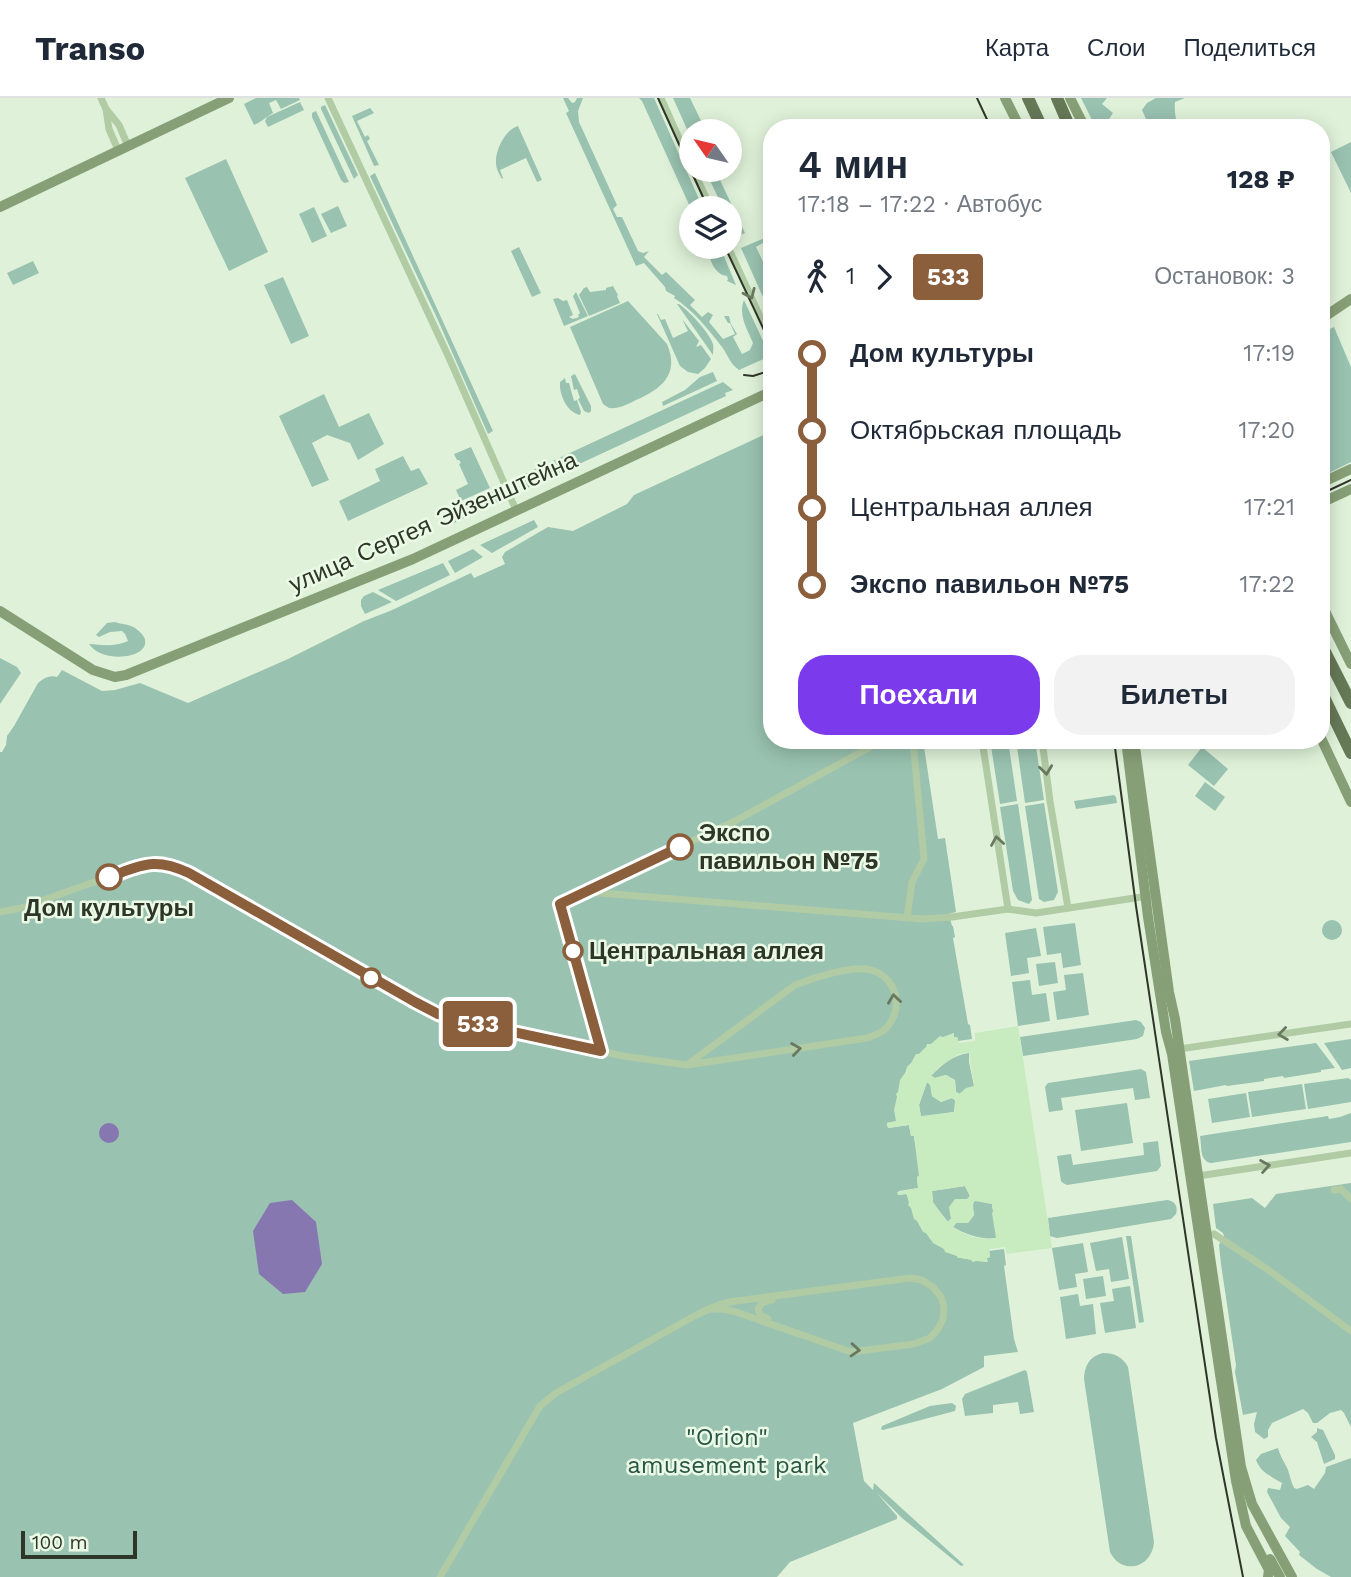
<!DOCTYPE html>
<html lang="ru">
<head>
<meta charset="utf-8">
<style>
  :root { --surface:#fff; --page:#f2f2f3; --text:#1f2937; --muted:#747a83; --line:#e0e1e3; --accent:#7c3aed }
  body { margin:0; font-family:"Work Sans",sans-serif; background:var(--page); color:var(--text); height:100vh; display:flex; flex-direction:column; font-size:26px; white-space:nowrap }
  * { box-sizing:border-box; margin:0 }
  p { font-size:23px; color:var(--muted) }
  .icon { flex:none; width:38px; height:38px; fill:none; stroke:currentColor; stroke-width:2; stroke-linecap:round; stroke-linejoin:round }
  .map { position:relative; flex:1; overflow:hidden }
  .side { position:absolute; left:763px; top:21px; width:567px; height:630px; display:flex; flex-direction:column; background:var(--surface); border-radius:28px; box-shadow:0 4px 18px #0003 }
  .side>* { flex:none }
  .badge { padding:0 14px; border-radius:5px; font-size:24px; line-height:46px }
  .needle { width:46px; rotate:304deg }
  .tools { position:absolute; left:679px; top:21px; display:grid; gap:14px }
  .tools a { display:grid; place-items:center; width:63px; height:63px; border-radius:50%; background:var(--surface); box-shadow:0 4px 18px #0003; font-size:35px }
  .scale { position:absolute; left:21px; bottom:18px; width:116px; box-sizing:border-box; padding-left:7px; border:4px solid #2e3627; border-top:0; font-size:19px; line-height:24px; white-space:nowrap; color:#2e3627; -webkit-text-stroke:5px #ebfae6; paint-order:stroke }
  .map>.badge { position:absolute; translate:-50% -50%; box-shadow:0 0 0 4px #fff }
  .legs { display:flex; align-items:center; gap:10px; height:77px; padding:0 35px; font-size:23px }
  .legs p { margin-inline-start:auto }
  .head { display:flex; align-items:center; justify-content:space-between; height:119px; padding:0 35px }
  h1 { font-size:38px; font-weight:600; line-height:52px }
  .action { display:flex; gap:14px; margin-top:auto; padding:14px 35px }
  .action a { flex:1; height:80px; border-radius:28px; background:var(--accent); color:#fff; font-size:28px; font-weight:600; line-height:80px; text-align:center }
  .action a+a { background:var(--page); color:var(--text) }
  ul { padding:0 35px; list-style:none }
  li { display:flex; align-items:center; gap:24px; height:77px; font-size:26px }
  li i { display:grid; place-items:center; width:10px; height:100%; margin:0 9px; background:currentColor }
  li i::after { content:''; width:18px; height:18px; margin:-9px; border:5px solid; border-radius:50%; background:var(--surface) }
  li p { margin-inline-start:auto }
  li:first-child i { background:linear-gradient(#0000 50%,currentColor 0) }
  li:last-child i { background:linear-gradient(currentColor 50%,#0000 0) }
  header { display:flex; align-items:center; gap:42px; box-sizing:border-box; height:98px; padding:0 35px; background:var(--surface); border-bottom:2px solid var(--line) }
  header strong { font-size:33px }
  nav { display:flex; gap:38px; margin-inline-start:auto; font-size:24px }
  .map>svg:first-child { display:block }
  .green { fill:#99c2b0 }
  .plaza { fill:#c9ebc0; fill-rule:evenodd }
  .water { fill:#8777b1 }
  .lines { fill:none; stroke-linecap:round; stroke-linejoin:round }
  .street { stroke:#b1cba5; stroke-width:7 }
  .secondary { stroke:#879f76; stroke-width:10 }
  .primary { stroke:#667957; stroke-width:12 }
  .tram { stroke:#2e3627; stroke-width:2 }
  .oneway { stroke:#697960 }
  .line-1-casing { stroke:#fff; stroke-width:16 }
  .line-1 { stroke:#8b5e3c; stroke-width:10 }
  .stop-1-dot { fill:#fff; stroke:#8b5e3c; stroke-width:3.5 }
  .labels { text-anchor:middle; stroke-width:5; stroke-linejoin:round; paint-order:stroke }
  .street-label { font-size:24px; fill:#2e3627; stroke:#ebfae6 }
  .stop-label { font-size:24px; font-weight:bold; fill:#2e3627; stroke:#ebfae6; text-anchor:start }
  .park-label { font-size:24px; fill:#295644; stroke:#ebfae6 }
</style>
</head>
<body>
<header>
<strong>Transo</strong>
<nav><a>Карта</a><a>Слои</a><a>Поделиться</a></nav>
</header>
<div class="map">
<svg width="1351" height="1479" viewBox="0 0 1351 1479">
  <rect width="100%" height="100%" fill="#dff2d9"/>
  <g class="green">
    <path d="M256 0H299L300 2 281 11 276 2 269 5 273 15C266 19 261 24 254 27L244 6Z"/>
    <path d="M563 0H568L572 5 575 4 577 0H583L578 13 579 24 617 107 613 111 617 119H622L638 153 643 155 649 153 644 159 662 177 666 174 695 202 690 207 702 219 708 214 713 217 709 224 723 241 735 236 730 225H728L724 218H729L731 226 737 236 733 239 742 256 750 252 753 245C747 231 738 217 744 202L770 258 739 272C730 266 728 257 722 249 709 232 692 211 674 200L675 198 666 193 665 189 644 165 636 168 566 15 569 13Z"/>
    <polygon points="639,0 654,0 703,110 691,111 642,3"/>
    <polygon points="673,0 690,0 705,31 718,25 723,33 691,33 691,40"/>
    <polygon points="1081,0 1107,0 1102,6 1113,15 1107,24 1105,30 1096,30"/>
    <path d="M1156 0H1185L1175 4C1174 11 1176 23 1178 30H1150L1142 12 1147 5Z"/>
    <polygon points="300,4 304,12 268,29 265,23 267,19"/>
    <polygon points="325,7 358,77 354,81 321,11 321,9"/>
    <polygon points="370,10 374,15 357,23 365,39 368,37 370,41 367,43 379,67 374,68 352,18"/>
    <polygon points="316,13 349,84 344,85 341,82 312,19 312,15"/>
    <path d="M518 28 542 82 537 84 526 60 500 72 503 80 502 81C499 76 496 70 496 65 495 52 506 31 518 28Z"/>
    <polygon points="1351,44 1351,95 1331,54"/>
    <polygon points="226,61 268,154 229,173 185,80"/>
    <polygon points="705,72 713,72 718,82 720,82 745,135 734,140 735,137 730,126 730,110 723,110"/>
    <polygon points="375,75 493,333 488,336 437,220 370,78"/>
    <polygon points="338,108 347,128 331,135 321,116"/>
    <polygon points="314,109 327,138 312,145 299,116"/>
    <polygon points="767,139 768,142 756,149 772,182 772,219 741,150"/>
    <polygon points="519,149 541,195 532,199 511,153"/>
    <path d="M707 149H720L736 187 727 183 728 181 727 178C714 177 709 160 707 149Z"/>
    <polygon points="33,163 39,175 13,187 7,175"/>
    <polygon points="283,179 309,238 291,246 264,187"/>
    <polygon points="613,188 618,197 617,198 620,205 589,218 579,197 584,190 587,189 590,194 606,192 606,190"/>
    <polygon points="576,194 588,218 564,228 553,201 558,200 563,203 567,202 573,217 569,219 573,221 579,219 578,217 580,215 573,198"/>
    <path d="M628 203 667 246C680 277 661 291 636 302 626 307 619 311 609 310L603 306 570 229Z"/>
    <path d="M677 206H679C689 213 709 234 713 246 714 251 713 252 713 257Z"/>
    <polygon points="657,216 658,216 661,222 665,221 673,240 688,233 682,221 699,243 696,249 701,247 711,261 705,270 698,276 688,274 680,268"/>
    <polygon points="1334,229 1351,269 1351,364 1321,379 1321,235"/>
    <polygon points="713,274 717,283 663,308 662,304 685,292 700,279"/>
    <polygon points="575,276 591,308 591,313 589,315 584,313 578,301 580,300 577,291 574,292 571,278"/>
    <path d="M565 280 566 285H569L574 303 577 302 581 314 580 317C567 314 559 297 560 284Z"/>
    <polygon points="723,284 733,292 725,295 726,298 523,392 518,379"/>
    <polygon points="324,296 339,329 369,315 384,346 358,362 350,345 327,337 312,345 329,382 312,389 279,318"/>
    <path d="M772 333V642H923L938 741 945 740 956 814 949 816 952 828H953L955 839 953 840 968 926 970 927 972 941 958 943 957 939H954V935C942 940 932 944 923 952 917 958 913 964 907 969 906 975 903 980 901 986 896 998 895 1010 897 1023L887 1025 888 1030 909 1027 911 1038H914L920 1078 917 1079 918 1090 899 1093 898 1097 906 1096 907 1097C916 1127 929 1144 957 1158L958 1160H961L987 1164V1160L990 1159 989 1153 1004 1151 1006 1167 1004 1168 1014 1241 1018 1254 984 1258V1269L942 1291 853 1325 864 1383 873 1392 874 1385 964 1467 961 1468 902 1420 876 1394 897 1418V1421L790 1464 777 1479H0V654H2L6 647 7 638 14 628 38 585C44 580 50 577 57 579L62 572 102 593 115 592 140 585 188 605 288 561 364 523 390 513 471 475 474 480 505 466 502 459 505 454 548 429 573 433 627 406 634 397Z"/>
    <polygon points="471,349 490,390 461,403 456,392 468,386 459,366 461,365 459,362 457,362 454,356"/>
    <polygon points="403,358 411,373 419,370 428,386 348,423 339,403 380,383 375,371"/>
    <polygon points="496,392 500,403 452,426 446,415"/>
    <polygon points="534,422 538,429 492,455 480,447"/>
    <polygon points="473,451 483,459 455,475 448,463"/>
    <polygon points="443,465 450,477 396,503 378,492"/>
    <polygon points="373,494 392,504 365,516 361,508 361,502 364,498"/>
    <path d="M115 524C120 526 126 526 131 528 136 530 141 534 144 539 154 560 103 567 89 546 102 547 115 549 128 543L125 536 122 533 110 534 99 539 96 537 107 525Z"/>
    <polygon points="0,560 17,569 21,575 0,606"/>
    <polygon points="992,642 1008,642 1017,703 1000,706 991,648"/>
    <polygon points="1016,642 1035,642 1044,702 1025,705"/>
    <polygon points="1202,649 1228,671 1214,688 1188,667"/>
    <polygon points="1205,684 1225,699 1215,713 1195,698"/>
    <polygon points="1114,697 1116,699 1117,705 1076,711 1074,703"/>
    <polygon points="1044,705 1058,794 1054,802 1044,804 1039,801 1025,708"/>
    <polygon points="1018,706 1032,802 1029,806 1018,802 1013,793 1000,709"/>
    <circle cx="1332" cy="832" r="10"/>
    <polygon points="1075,825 1081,867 1063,870 1061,855 1047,857 1043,829"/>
    <polygon points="1036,830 1041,858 1027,860 1029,875 1011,878 1005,835"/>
    <polygon points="1055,864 1058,885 1039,888 1036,866"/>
    <polygon points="1083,875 1089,917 1057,922 1053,894 1066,892 1064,877"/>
    <polygon points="1030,882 1032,897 1046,895 1050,923 1018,928 1012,884"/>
    <polygon points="1136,922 1141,924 1145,930 1143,938 1137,941 1023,958 1020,939"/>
    <polygon points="1351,941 1351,970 1342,972 1324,945"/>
    <polygon points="1316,945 1335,970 1321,972 1321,974 1284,980 1283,978 1264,981 1264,983 1227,988 1226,987 1194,993 1189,963"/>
    <path d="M969 955V964L974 988 960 996 956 994 955 982 946 977 935 980 931 978C942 966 954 957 969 955Z"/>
    <polygon points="1141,971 1146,974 1150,1000 1135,1002 1133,990 1061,1000 1063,1012 1049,1014 1045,989 1048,985"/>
    <polygon points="1348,980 1351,982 1351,1004 1308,1011 1304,986"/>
    <polygon points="927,984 931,987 932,998 941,1004 952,1000 956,1003 954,1014 921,1019 919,1007"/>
    <polygon points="1302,986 1306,1011 1252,1019 1248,994"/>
    <polygon points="1246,995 1250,1019 1212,1025 1208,1001"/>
    <polygon points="1127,1005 1133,1045 1081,1053 1075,1012"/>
    <path d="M1351 1015V1044L1211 1065C1199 1063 1202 1048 1200 1038L1328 1018 1329 1021 1340 1019Z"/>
    <polygon points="1158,1043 1161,1068 1157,1073 1067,1087 1063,1085 1061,1083 1057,1058 1071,1056 1073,1067 1144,1057 1143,1045"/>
    <polygon points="1351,1085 1351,1329 1344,1315 1341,1312 1330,1315 1317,1325 1313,1325 1308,1315 1303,1311 1272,1325 1268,1332 1268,1339 1264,1341 1255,1334 1254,1326 1257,1314 1243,1317 1235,1274 1236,1267 1221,1166 1219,1147 1224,1138 1223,1135 1216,1130 1213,1106 1252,1100 1265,1110 1276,1096"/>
    <polygon points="965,1088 970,1098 948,1124 933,1105 932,1093"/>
    <path d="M975 1102 992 1106 997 1140C981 1142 967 1137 953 1129L956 1125H968L974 1117 972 1106Z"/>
    <path d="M1167 1102C1175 1103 1178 1108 1176 1116L1171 1121 1057 1140 1050 1138 1048 1120Z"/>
    <polygon points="1126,1138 1131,1138 1144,1224 1139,1225"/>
    <polygon points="1122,1139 1129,1181 1111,1184 1109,1171 1096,1173 1090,1145"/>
    <polygon points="1083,1145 1088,1174 1075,1176 1077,1189 1059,1192 1052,1150"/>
    <polygon points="1103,1178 1106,1198 1086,1201 1083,1181"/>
    <polygon points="1130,1188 1136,1230 1105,1235 1100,1205 1114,1203 1112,1191"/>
    <polygon points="1078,1196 1080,1208 1093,1206 1096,1236 1066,1241 1060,1199"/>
    <path d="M1103 1255C1115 1255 1122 1259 1128 1269L1154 1444C1152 1470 1122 1478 1110 1454L1084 1281C1084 1268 1090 1258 1103 1255Z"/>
    <polygon points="1025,1272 1027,1274 1034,1314 1020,1316 1018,1304 993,1307 993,1315 965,1318 962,1301 965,1296"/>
    <polygon points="952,1305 956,1308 955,1313 883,1332 881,1331 882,1328 930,1308"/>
    <polygon points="1317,1330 1323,1332 1335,1357 1335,1361 1324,1366 1317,1344 1311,1339 1317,1334"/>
    <path d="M1278 1350C1280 1358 1285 1365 1288 1372 1290 1378 1291 1384 1294 1390L1297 1391 1308 1387 1314 1391 1325 1375 1326 1369 1351 1360V1479H1331L1317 1471 1299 1457 1300 1454 1285 1438 1290 1429 1281 1420 1267 1394 1268 1390 1280 1392 1282 1385C1271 1378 1261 1375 1256 1362L1261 1356Z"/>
  </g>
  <path class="plaza" d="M1018 928 1052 1150 1007 1156 1005 1149 989 1151 990 1159 987 1160 988 1164 976 1163 973 1164 971 1162 962 1160H958L957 1158 945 1154 944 1151 933 1145 926 1135 923 1134 917 1123 914 1121 911 1110 908 1107 909 1105 907 1097 905 1096 898 1097 897 1094 918 1090 917 1079 919 1078 914 1038H911L909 1027 888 1030 887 1025 896 1023 894 1012 897 999 896 996 898 994 900 982 907 972V969L910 967 916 956H919L926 949 927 946H931L940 938 943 939 954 935V939H957L959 945 975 943V935ZM969 955 974 988 966 990 959 996 956 994 955 983 946 977 935 980 931 978 939 969 948 963 959 956ZM927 984 930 987 932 998 941 1004 952 1000 955 1002 954 1014 921 1018 919 1007ZM965 1088 970 1098 967 1101H955L949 1109 951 1121 947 1124 933 1104 932 1093ZM975 1103 992 1106 993 1114 992 1115 996 1140 987 1141 973 1139 963 1135 953 1129 956 1125H968L974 1117 973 1106Z"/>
  <g class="water">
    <circle cx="109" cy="1035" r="10"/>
    <polygon points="292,1102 316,1124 322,1166 305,1194 283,1196 259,1176 253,1133 270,1105"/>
  </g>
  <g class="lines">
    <g class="street">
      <polyline points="101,0 106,11 109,31 118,52"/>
      <polyline points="328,0 450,262 516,412"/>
      <polyline points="661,0 691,67"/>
      <polyline points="106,11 119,27 128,48"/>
      <polyline points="693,72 711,110"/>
      <polyline points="728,149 772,244"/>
      <polyline points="982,642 1008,811"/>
      <polyline points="1042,642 1050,703 1068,810"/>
      <polyline points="588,794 922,821 952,819 1008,811 1036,815 1148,798"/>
      <path d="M0 814 21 810 142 767C159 763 173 768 189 775L420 907 437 916 458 922 623 958 687 967 867 940C876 937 885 934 890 925 905 904 892 874 866 871 847 869 813 880 795 887L687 967"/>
      <polyline points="907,820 912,784 924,761 913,642"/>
      <polyline points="1179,951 1351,926"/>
      <polyline points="602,953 560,806 735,723 883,642"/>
      <polyline points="1198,1078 1351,1055"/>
      <polyline points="1334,1092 1341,1091 1351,1101"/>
      <polyline points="1214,1136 1267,1171 1351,1233"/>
      <polyline points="768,1221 760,1217 758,1211 762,1205 772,1202"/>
      <path d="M440 1479 540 1308 556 1295 698 1216C708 1211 718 1207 729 1204L910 1180 922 1182 933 1189 941 1199 944 1209 943 1221 938 1231 930 1240 914 1246 851 1254 736 1214 723 1211H709"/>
    </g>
    <g class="secondary">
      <polyline points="1005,0 1020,30"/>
      <polyline points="1070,0 1085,30"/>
      <polyline points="0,109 229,0"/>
      <polyline points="1321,221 1351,201"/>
      <polyline points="1321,385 1351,371"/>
      <polyline points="1321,405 1351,391"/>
      <polyline points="1321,505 1351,566"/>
      <polyline points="0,513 93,572 115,579 126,577 413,461 772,293"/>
      <polyline points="1321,640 1351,704"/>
      <polyline points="1126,642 1148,819 1166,934 1172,956 1236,1383 1246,1428 1269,1472 1268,1479"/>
      <polyline points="1134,642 1169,894 1175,921 1241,1369 1252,1406 1292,1479"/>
      <polyline points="1270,1461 1280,1479"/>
    </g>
    <g class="primary">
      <polyline points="1028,0 1042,30"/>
      <polyline points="1057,0 1070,30"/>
      <polyline points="1321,546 1351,605"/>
      <polyline points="1321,593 1351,655"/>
    </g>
    <g class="tram">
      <polyline points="658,0 708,110"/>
      <polyline points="977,0 991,30"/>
      <polyline points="725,149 772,249"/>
      <polyline points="744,277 753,278 772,272"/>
      <polyline points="1321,396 1351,382"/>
      <polyline points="1114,642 1136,808 1216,1340 1243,1479"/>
    </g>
  </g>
  <defs><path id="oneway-chevron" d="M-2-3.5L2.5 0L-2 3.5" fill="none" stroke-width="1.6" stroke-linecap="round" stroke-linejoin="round" transform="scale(1.75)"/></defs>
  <g class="oneway">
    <use href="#oneway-chevron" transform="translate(750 196) rotate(66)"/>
    <use href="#oneway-chevron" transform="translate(1046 672) rotate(83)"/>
    <use href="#oneway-chevron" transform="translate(997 743) rotate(-99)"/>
    <use href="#oneway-chevron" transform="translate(894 901) rotate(-98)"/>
    <use href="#oneway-chevron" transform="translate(1283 936) rotate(172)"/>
    <use href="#oneway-chevron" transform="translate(796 951) rotate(-8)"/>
    <use href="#oneway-chevron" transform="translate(1265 1068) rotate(-9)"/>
    <use href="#oneway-chevron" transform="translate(855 1252) rotate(4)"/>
  </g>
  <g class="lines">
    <g class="line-1-casing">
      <path id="line-1" d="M109 779C143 767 154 759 189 775L415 904 438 916 458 922 601 953 560 806 680 749"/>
    </g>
    <use href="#line-1" class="line-1"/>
  </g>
  <g class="stop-1-dot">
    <circle cx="680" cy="749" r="12"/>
    <circle cx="109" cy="779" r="12"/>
    <circle cx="573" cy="853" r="9"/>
    <circle cx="371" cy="880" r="9"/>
  </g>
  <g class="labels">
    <g class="street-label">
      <text transform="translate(433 424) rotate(-24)" y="8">улица Сергея Эйзенштейна</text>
    </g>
    <g class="stop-label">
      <text x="699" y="743">Экспо<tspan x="699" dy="28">павильон №75</tspan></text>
      <text x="109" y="818" text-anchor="middle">Дом культуры</text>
      <text x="589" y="861">Центральная аллея</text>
    </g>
    <g class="park-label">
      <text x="727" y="1347">"Orion"<tspan x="727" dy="28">amusement park</tspan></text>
    </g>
  </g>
</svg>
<div class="tools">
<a><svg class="needle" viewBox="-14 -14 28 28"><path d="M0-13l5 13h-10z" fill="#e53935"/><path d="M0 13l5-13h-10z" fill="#747a83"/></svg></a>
<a><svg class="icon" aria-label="layers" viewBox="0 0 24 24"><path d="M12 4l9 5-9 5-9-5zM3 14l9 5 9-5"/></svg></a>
</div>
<div class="scale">100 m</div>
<b class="badge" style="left:478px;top:926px;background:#8b5e3c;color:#fff">533</b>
<section class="side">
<div class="head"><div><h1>4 мин</h1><p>17:18 – 17:22 · Автобус</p></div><b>128 ₽</b></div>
<div class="legs"><svg class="icon" aria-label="walk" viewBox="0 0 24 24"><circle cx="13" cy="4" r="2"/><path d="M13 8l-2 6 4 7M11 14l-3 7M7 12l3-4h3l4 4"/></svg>1<svg class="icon" aria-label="forward" viewBox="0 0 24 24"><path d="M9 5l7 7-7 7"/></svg><b class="badge" style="background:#8b5e3c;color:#fff">533</b><p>Остановок: 3</p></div>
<ul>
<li><i style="color:#8b5e3c"></i><b>Дом культуры</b><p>17:19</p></li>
<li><i style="color:#8b5e3c"></i><span>Октябрьская площадь</span><p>17:20</p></li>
<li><i style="color:#8b5e3c"></i><span>Центральная аллея</span><p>17:21</p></li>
<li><i style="color:#8b5e3c"></i><b>Экспо павильон №75</b><p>17:22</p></li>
</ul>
<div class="action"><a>Поехали</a><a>Билеты</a></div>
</section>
</div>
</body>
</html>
